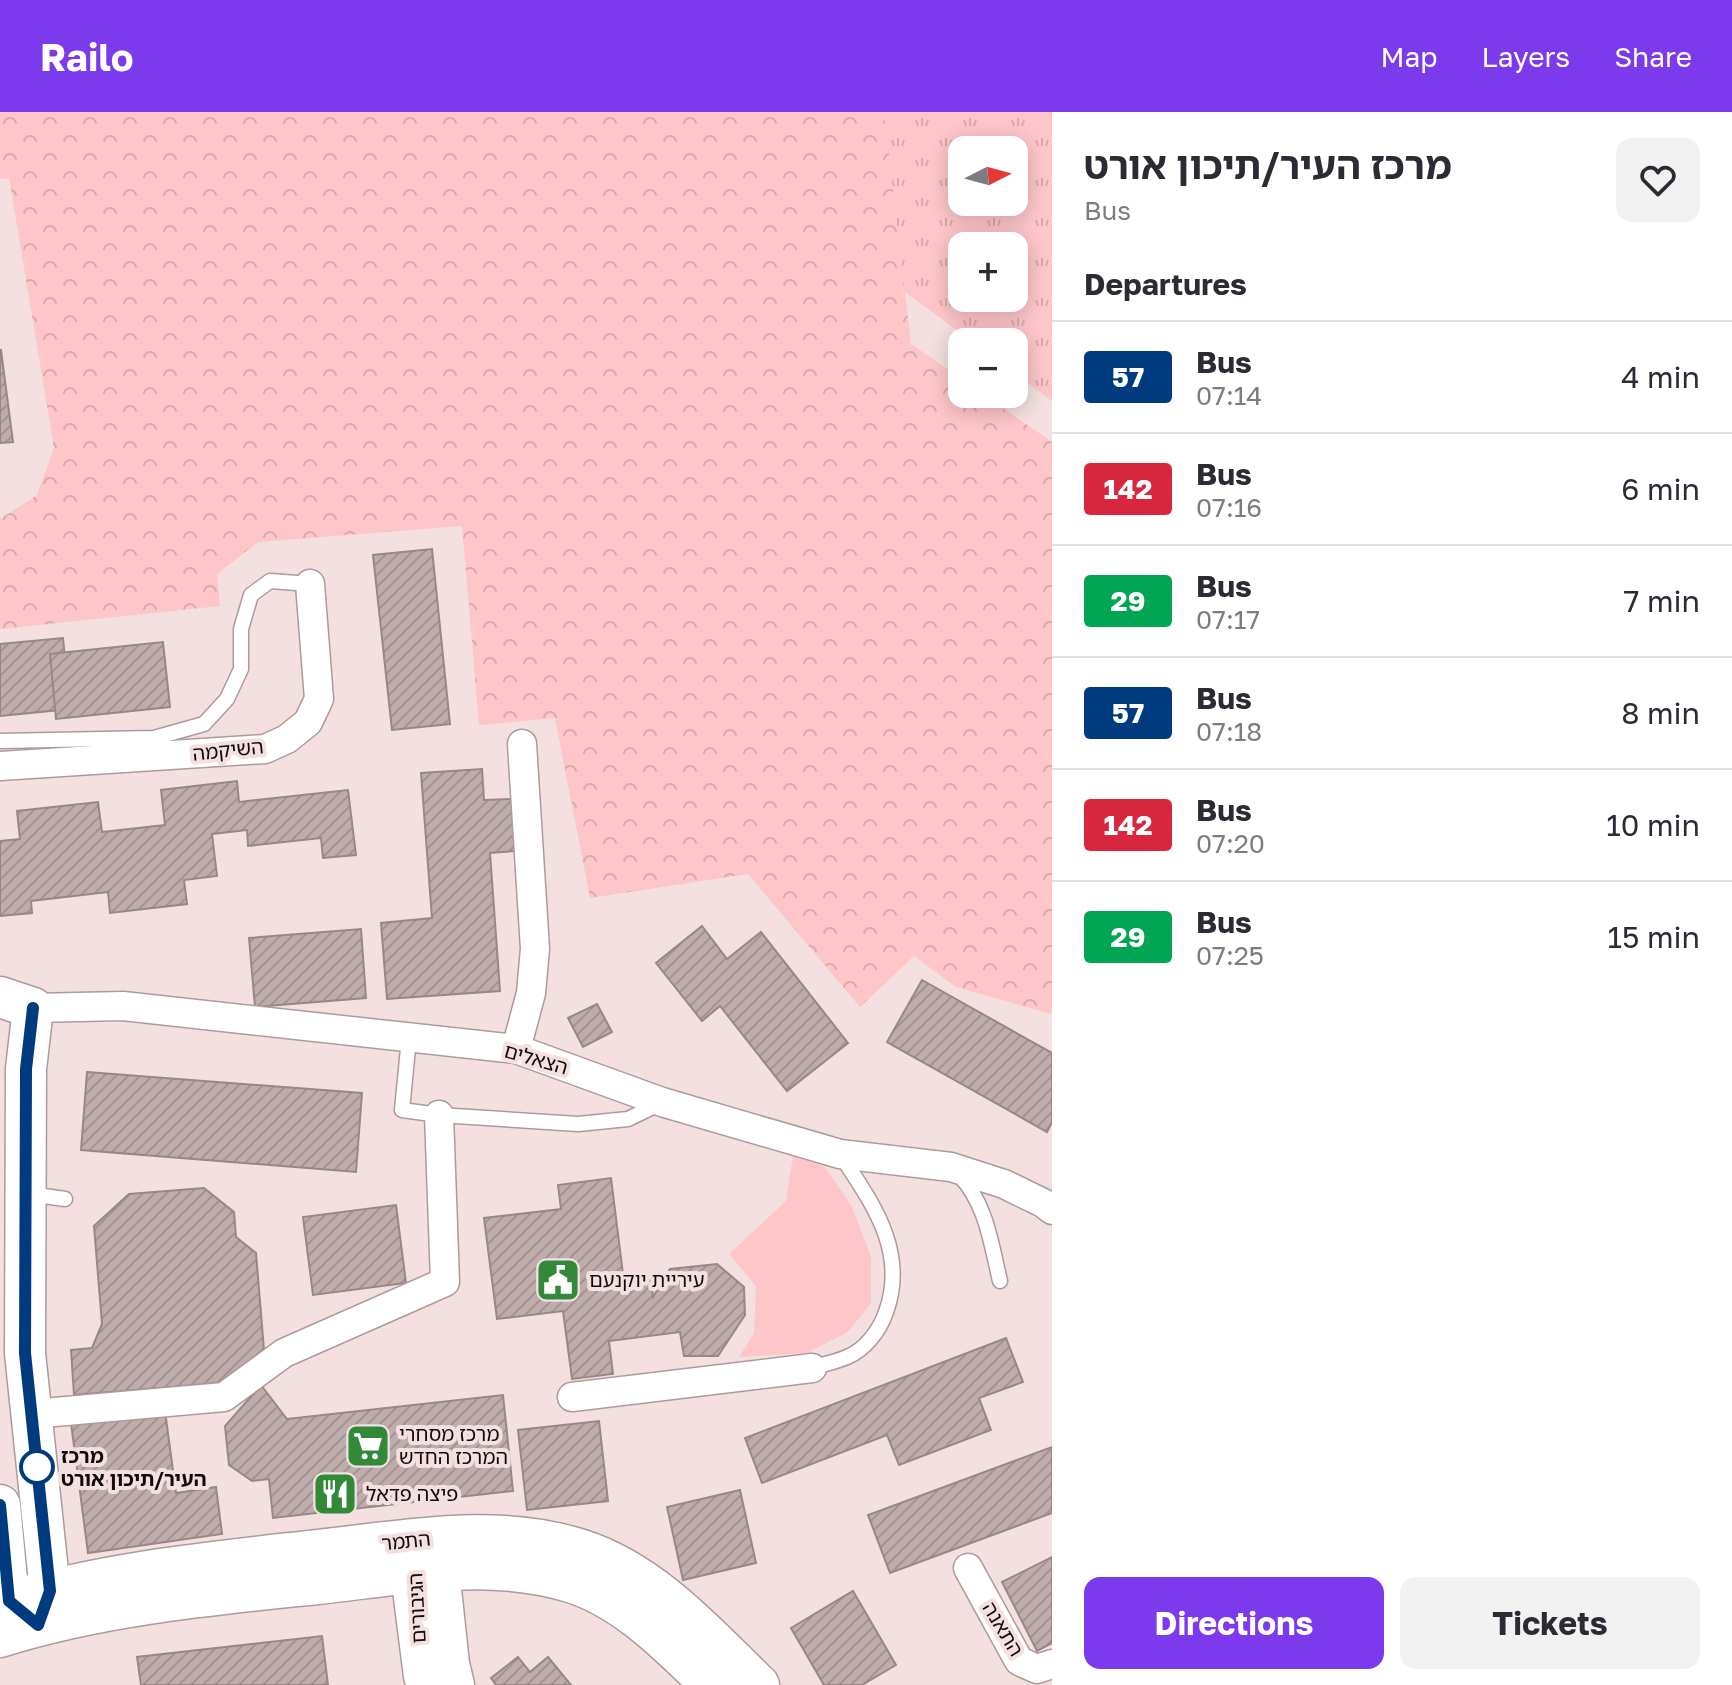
<!DOCTYPE html>
<html lang="en">
<head>
<meta charset="utf-8">
<style>
  :root { --surface:#fff; --page:#f2f2f3; --text:#2b2b33; --muted:#7c7c81; --line:#e1e1e2; --accent:#7c3aed }
  body { margin:0; font-family:"Golos Text","Noto Sans Hebrew",sans-serif; background:var(--page); color:var(--text); height:100vh; display:flex; flex-direction:column; font-size:30px; white-space:nowrap }
  * { box-sizing:border-box; margin:0 }
  p { font-size:26px; color:var(--muted) }
  .icon { flex:none; width:44px; height:44px; fill:none; stroke:currentColor; stroke-width:2; stroke-linecap:round; stroke-linejoin:round }
  .map { position:relative; flex:1; overflow:hidden }
  .panel { display:flex; flex-direction:column; background:var(--surface); width:680px }
  .panel>* { flex:none }
  .badge { padding:0 16px; border-radius:6px; font-size:28px; line-height:52px }
  .needle { width:52px; rotate:84deg }
  .buttons { position:absolute; left:948px; top:24px; display:grid; gap:16px }
  .buttons a { display:grid; place-items:center; width:80px; height:80px; border-radius:16px; background:var(--surface); box-shadow:0 4px 20px #0003; font-size:40px }
  .map>.badge { position:absolute; translate:-50% -50%; box-shadow:0 0 0 4px #fff }
  h2 { padding:0 32px; font-size:30px; line-height:72px }
  .round { display:grid; place-items:center; flex:none; width:84px; height:84px; border-radius:16px; background:var(--page) }
  .summary { display:flex; align-items:center; justify-content:space-between; height:136px; padding:0 32px }
  h1 { font-size:38px; font-weight:700; line-height:60px }
  .action { display:flex; gap:16px; margin-top:auto; padding:16px 32px }
  .action a { flex:1; height:92px; border-radius:16px; background:var(--accent); color:#fff; font-size:32px; font-weight:700; line-height:92px; text-align:center }
  .action a+a { background:var(--page); color:var(--text) }
  ul { padding:0; list-style:none }
  li { display:flex; align-items:center; gap:24px; height:112px; padding:0 32px; border-top:2px solid var(--line) }
  li div { flex:1 }
  li b { display:block; font-size:30px }
  li em { font-style:normal }
  li .badge { min-width:88px; font-weight:700; text-align:center }
  header { display:flex; align-items:center; gap:48px; box-sizing:border-box; height:112px; padding:0 40px; background:var(--accent); color:#fff }
  header strong { font-size:38px }
  nav { display:flex; gap:44px; margin-inline-start:auto; font-size:28px }
  main { display:flex; flex:1; min-height:0 }
  .map>svg:first-child { display:block }
  .grass { fill:url(#grass-tufts); fill-rule:evenodd }
  .forest { fill:url(#forest-crowns) }
  .park { fill:#fec6c9 }
  .building { fill:url(#building-hatch); stroke:#998687; stroke-width:2 }
  .lines { fill:none; stroke-linecap:round; stroke-linejoin:round }
  .lane-casing { stroke:#ad9b9b; stroke-width:17 }
  .street-casing { stroke:#ad9b9b; stroke-width:31 }
  .secondary-casing { stroke:#ad9b9b; stroke-width:43 }
  .lane { stroke:#fff; stroke-width:14 }
  .street { stroke:#fff; stroke-width:28 }
  .secondary { stroke:#fff; stroke-width:40 }
  .line-casing { stroke:#fff; stroke-width:18 }
  .line { stroke:#003b80; stroke-width:12 }
  .stop-dot { fill:#fff; stroke:#003b80; stroke-width:4 }
  .labels { text-anchor:middle; stroke-width:8; stroke-linejoin:round; paint-order:stroke }
  .street-label { font-size:20px; fill:#110b0b; stroke:#f4e0e0 }
  .poi-label { font-size:20px; fill:#110b0b; stroke:#f4e0e0; text-anchor:start }
  .stop-label { font-size:20px; font-weight:bold; fill:#110b0b; stroke:#f4e0e0; text-anchor:start }
</style>
</head>
<body>
<header>
<strong>Railo</strong>
<nav><a>Map</a><a>Layers</a><a>Share</a></nav>
</header>
<main>
<div class="map">
<svg width="1052" height="1573" viewBox="0 0 1052 1573">
  <defs>
    <pattern id="grass-tufts" width="24" height="20" patternUnits="userSpaceOnUse" patternTransform="scale(2)"><rect width="24" height="20" fill="#fec6c9"/><path d="M3 7l-1-3M5 7V3M7 7l1-3M15 17l-1-3M17 17v-4M19 17l1-3" fill="none" stroke="#d9a9ab"/></pattern>
    <pattern id="forest-crowns" width="20" height="18" patternUnits="userSpaceOnUse" patternTransform="scale(2)"><rect width="20" height="18" fill="#fec6c9"/><path d="M2 6a3 3 0 1 1 6 0M12 15a3 3 0 1 1 6 0" fill="none" stroke="#d9a9ab"/></pattern>
    <pattern id="building-hatch" width="6" height="6" patternUnits="userSpaceOnUse" patternTransform="scale(2)"><rect width="6" height="6" fill="#bfacac"/><path d="M-1 1l2-2M0 6l6-6M5 7l2-2" fill="none" stroke="#a39393"/></pattern>
  </defs>
  <rect width="100%" height="100%" fill="#f4e0e0"/>
  <path class="grass" d="M845 0H1052V289L1014 261V230H973L879 161ZM962 38H1014V90H962ZM962 134H1014V186H962Z"/>
  <polygon class="forest" points="0,0 884,0 911,232 962,267 962,282 983,282 1052,330 1052,902 956,875 914,844 860,895 748,762 590,786 555,606 479,613 462,414 258,430 217,462 220,494 0,517 0,407 37,383 54,336 9,66 0,67"/>
  <polygon class="park" points="793,1044 825,1055 852,1095 871,1145 871,1191 848,1220 807,1241 739,1245 754,1221 756,1174 729,1142 786,1089"/>
  <g class="building">
    <polygon points="1,238 13,330 0,331 0,238"/>
    <polygon points="432,437 450,612 392,618 373,443"/>
    <polygon points="63,526 70,597 0,604 0,532"/>
    <polygon points="163,530 170,595 56,607 50,542"/>
    <polygon points="482,657 484,688 512,687 516,739 490,741 500,879 387,887 381,811 432,806 421,661"/>
    <polygon points="237,669 239,690 348,678 356,743 323,746 321,726 248,734 247,718 212,722 217,764 184,768 187,792 110,801 108,780 31,789 32,801 0,804 0,729 20,727 17,699 98,690 102,720 165,713 161,678"/>
    <polygon points="702,814 727,847 761,820 848,931 787,979 720,894 702,909 656,851"/>
    <polygon points="361,817 366,886 255,895 249,826"/>
    <polygon points="922,868 1052,941 1052,1010 1047,1020 887,930"/>
    <polygon points="597,892 612,920 583,935 568,906"/>
    <polygon points="87,960 362,981 356,1060 81,1038"/>
    <polygon points="611,1066 624,1170 651,1166 653,1185 670,1157 717,1152 744,1175 745,1203 718,1244 684,1244 680,1220 609,1229 613,1262 572,1267 563,1199 497,1207 484,1106 561,1097 558,1073"/>
    <polygon points="204,1076 234,1100 236,1125 256,1141 264,1238 220,1271 74,1283 71,1238 92,1236 102,1212 94,1114 129,1082"/>
    <polygon points="396,1093 406,1171 313,1183 303,1105"/>
    <polygon points="1006,1226 1023,1270 979,1286 991,1318 899,1353 887,1323 762,1371 745,1326"/>
    <polygon points="261,1273 287,1307 503,1283 513,1379 273,1406 269,1367 252,1369 229,1353 225,1314"/>
    <polygon points="165,1299 176,1381 216,1375 222,1422 88,1441 71,1311"/>
    <polygon points="599,1309 608,1389 527,1398 518,1318"/>
    <polygon points="1052,1335 1052,1401 890,1461 868,1403"/>
    <polygon points="740,1378 756,1451 683,1468 667,1395"/>
    <polygon points="1052,1445 1052,1531 1037,1539 1002,1470"/>
    <polygon points="853,1479 896,1553 862,1573 824,1573 791,1516"/>
    <polygon points="322,1524 328,1573 141,1573 137,1545"/>
    <polygon points="518,1545 530,1560 548,1545 571,1573 496,1573 491,1566"/>
  </g>
  <g class="lines">
    <g class="lane-casing">
      <g id="lane">
        <polyline points="0,629 154,626 204,612 227,587 241,557 241,517 251,483 270,469 310,472"/>
        <polyline points="409,926 402,998 439,1003 578,1012 628,1007 661,991"/>
        <path d="M959 1063C986 1091 991 1131 1000 1169"/>
        <polyline points="30,1082 65,1087"/>
        <path d="M812 1256C823 1252 836 1250 847 1245 865 1238 880 1218 886 1200 908 1139 872 1091 840 1042"/>
      </g>
    </g>
    <g class="street-casing">
      <g id="street">
        <polyline points="0,654 265,637 287,627 308,610 319,587 310,472"/>
        <polyline points="33,896 123,894 516,937 662,990 840,1042 951,1055 1004,1072 1043,1091 1052,1098"/>
        <polyline points="516,937 531,881 535,837 522,632"/>
        <polyline points="572,1285 812,1256"/>
        <polyline points="32,1302 224,1285 284,1241 445,1170 439,1003"/>
        <polyline points="968,1456 1019,1549 1037,1557 1052,1552"/>
      </g>
    </g>
    <g class="secondary-casing">
      <g id="secondary">
        <polyline points="0,885 33,896 26,957 25,1241 50,1479 42,1502"/>
        <polyline points="0,1393 9,1489 29,1506"/>
        <polyline points="428,1437 439,1459 449,1552 454,1573"/>
        <polyline points="418,1438 411,1462 424,1564"/>
        <path d="M0 1492C103 1460 211 1450 317 1438 404 1429 497 1410 582 1438 653 1461 707 1523 759 1573"/>
        <path d="M0 1525C101 1493 212 1483 317 1472 400 1463 488 1445 570 1470 626 1487 670 1534 711 1573"/>
      </g>
    </g>
    <use href="#lane" class="lane"/>
    <use href="#street" class="street"/>
    <use href="#secondary" class="secondary"/>
  </g>
  <g class="lines">
    <g class="line-casing">
      <polyline id="line" points="0,1393 9,1489 38,1513 50,1479 25,1241 26,957 33,896"/>
    </g>
    <use href="#line" class="line"/>
  </g>
  <defs>
    <g id="civic-square" transform="scale(2.3)"><rect x="-9" y="-9" width="18" height="18" rx="4" fill="#318939" stroke="#f4e0e0"/><path d="M-.6-6.5H3V-4.5H.6V-3L4-1V1h2V6H-6V1h2V-1L-.6-3ZM-1.2 2.5V6h2.4V2.5Z" fill="#fff"/></g>
    <g id="supermarket-square" transform="scale(2.3)"><rect x="-9" y="-9" width="18" height="18" rx="4" fill="#318939" stroke="#f4e0e0"/><path d="M-6-5.5h2.5l.6 2H6L4.5 2H-2.5L-4.4-4H-6ZM-1.5 3.2a1.3 1.3 0 1 0 .1 0ZM3 3.2a1.3 1.3 0 1 0 .1 0Z" fill="#fff"/></g>
    <g id="restaurant-square" transform="scale(2.3)"><rect x="-9" y="-9" width="18" height="18" rx="4" fill="#318939" stroke="#f4e0e0"/><path d="M-5-6h1v4h1v-4h1v4h1v-4h1v5L-1.5 .5V6h-2V.5L-5-1ZM5-6V6H3V1.5H1.5Q1.5-4 5-6Z" fill="#fff"/></g>
  </defs>
  <g fill-rule="evenodd">
    <use href="#civic-square" x="558" y="1168"/>
    <use href="#supermarket-square" x="368" y="1334"/>
    <use href="#restaurant-square" x="335" y="1382"/>
  </g>
  <circle class="stop-dot" cx="37" cy="1355" r="16"/>
  <g class="labels">
    <g class="street-label">
      <text transform="translate(228 638) rotate(-6)" y="7">השיקמה</text>
      <text transform="translate(536 947) rotate(16)" y="7">הצאלים</text>
      <text transform="translate(406 1429) rotate(-6)" y="7">התמר</text>
      <text transform="translate(417 1496) rotate(-93)" y="7">הגיבורים</text>
      <text transform="translate(1003 1517) rotate(59)" y="7">התאנה</text>
    </g>
    <g class="poi-label">
      <text x="589" y="1175">עיריית יוקנעם</text>
      <text x="399" y="1329">מרכז מסחרי<tspan x="399" dy="23">המרכז החדש</tspan></text>
      <text x="366" y="1389">פיצה פדאל</text>
    </g>
    <g class="stop-label">
      <text x="61" y="1351">מרכז<tspan x="61" dy="23">העיר/תיכון אורט</tspan></text>
    </g>
  </g>
</svg>
<div class="buttons">
<a><svg class="needle" viewBox="-14 -14 28 28"><path d="M0-13l5 13h-10z" fill="#e53935"/><path d="M0 13l5-13h-10z" fill="#7c7c81"/></svg></a>
<a>+</a>
<a>−</a>
</div>
</div>
<section class="panel">
<div class="summary"><div><h1>מרכז העיר/תיכון אורט</h1><p>Bus</p></div><a class="round"><svg class="icon" aria-label="heart" viewBox="0 0 24 24"><path d="M12 20l-8-8c-3-5 5-10 8-4 3-6 11-1 8 4z"/></svg></a></div>
<h2>Departures</h2>
<ul>
<li><span class="badge" style="background:#003b80;color:#fff">57</span><div><b>Bus</b><p>07:14</p></div><em>4 min</em></li>
<li><span class="badge" style="background:#d7263d;color:#fff">142</span><div><b>Bus</b><p>07:16</p></div><em>6 min</em></li>
<li><span class="badge" style="background:#00a651;color:#fff">29</span><div><b>Bus</b><p>07:17</p></div><em>7 min</em></li>
<li><span class="badge" style="background:#003b80;color:#fff">57</span><div><b>Bus</b><p>07:18</p></div><em>8 min</em></li>
<li><span class="badge" style="background:#d7263d;color:#fff">142</span><div><b>Bus</b><p>07:20</p></div><em>10 min</em></li>
<li><span class="badge" style="background:#00a651;color:#fff">29</span><div><b>Bus</b><p>07:25</p></div><em>15 min</em></li>
</ul>
<div class="action"><a>Directions</a><a>Tickets</a></div>
</section>
</main>
</body>
</html>
